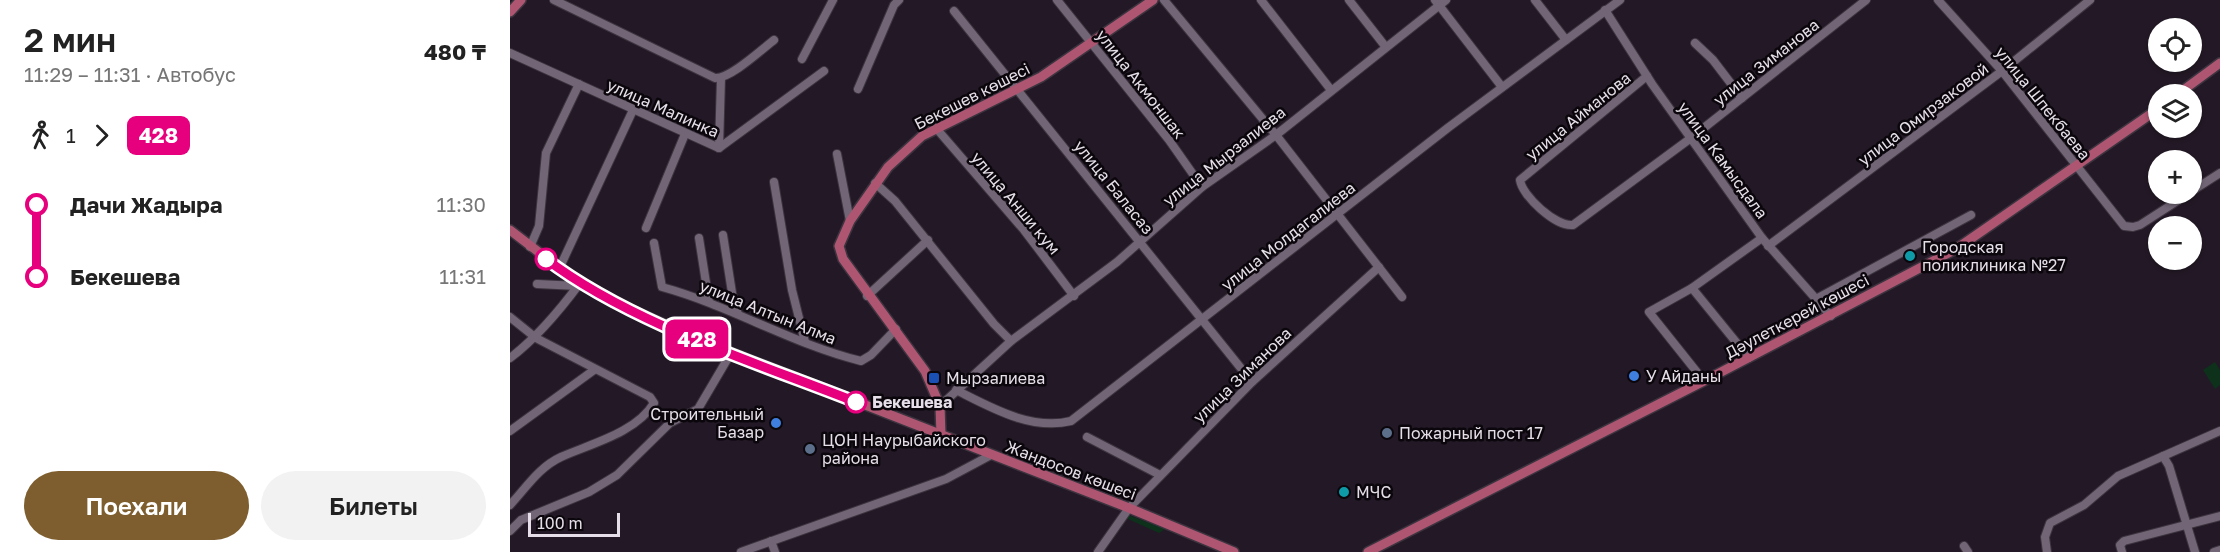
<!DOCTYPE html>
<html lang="ru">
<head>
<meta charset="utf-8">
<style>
  :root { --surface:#fff; --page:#f2f2f2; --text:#222; --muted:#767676; --accent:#7e5e2e }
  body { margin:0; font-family:"Golos Text",sans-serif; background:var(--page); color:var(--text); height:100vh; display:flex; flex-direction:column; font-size:22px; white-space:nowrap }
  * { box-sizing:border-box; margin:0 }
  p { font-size:20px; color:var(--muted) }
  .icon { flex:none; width:33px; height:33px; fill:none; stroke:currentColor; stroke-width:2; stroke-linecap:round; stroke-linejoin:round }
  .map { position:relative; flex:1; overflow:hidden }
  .details { display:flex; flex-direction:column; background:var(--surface); width:510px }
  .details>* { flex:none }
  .badge { padding:0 12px; border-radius:9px; font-size:21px; line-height:39px }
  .controls { position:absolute; left:1638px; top:18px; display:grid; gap:12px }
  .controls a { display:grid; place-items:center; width:54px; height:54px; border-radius:50%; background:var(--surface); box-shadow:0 2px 4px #0004; font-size:30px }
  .scale { position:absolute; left:18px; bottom:15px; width:92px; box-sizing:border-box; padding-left:6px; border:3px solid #e6dfe9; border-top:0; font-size:16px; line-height:21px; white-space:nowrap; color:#e6dfe9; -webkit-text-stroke:4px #0a060b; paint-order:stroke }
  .map>.badge { position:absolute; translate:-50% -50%; box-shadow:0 0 0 3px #fff }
  .legs { display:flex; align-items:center; gap:9px; height:66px; padding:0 24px; font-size:20px }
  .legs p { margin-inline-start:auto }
  .summary { display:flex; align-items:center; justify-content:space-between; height:102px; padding:0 24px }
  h1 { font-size:33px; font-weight:600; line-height:45px }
  .action { display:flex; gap:12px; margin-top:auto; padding:12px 24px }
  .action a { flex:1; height:69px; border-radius:36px; background:var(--accent); color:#fff; font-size:24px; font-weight:600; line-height:69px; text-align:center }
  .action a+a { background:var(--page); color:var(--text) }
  ul { padding:0 24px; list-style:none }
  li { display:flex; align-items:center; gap:21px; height:72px; font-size:22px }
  li i { display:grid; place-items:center; width:9px; height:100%; margin:0 8px; background:currentColor }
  li i::after { content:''; width:15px; height:15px; margin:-8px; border:4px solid; border-radius:50%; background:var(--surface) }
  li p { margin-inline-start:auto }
  li:first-child i { background:linear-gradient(#0000 50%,currentColor 0) }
  li:last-child i { background:linear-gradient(currentColor 50%,#0000 0) }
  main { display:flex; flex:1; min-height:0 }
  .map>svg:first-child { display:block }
  .green { fill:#0d311b }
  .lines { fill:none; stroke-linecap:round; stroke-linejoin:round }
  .minor-casing { stroke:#3c343f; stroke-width:10 }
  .major-casing { stroke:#3c343f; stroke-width:12 }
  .minor { stroke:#726676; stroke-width:8 }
  .major { stroke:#ad5571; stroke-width:9 }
  .line-1-casing { stroke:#fff; stroke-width:14 }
  .line-1 { stroke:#e6007e; stroke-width:9 }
  .culture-dot { fill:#0f9aa8; stroke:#0a060b; stroke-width:2 }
  .stop-1-dot { fill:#fff; stroke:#e6007e; stroke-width:3 }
  .shop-dot { fill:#3f7fe0; stroke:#0a060b; stroke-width:2 }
  .transit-dot { fill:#1a4fb4; stroke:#0a060b; stroke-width:2 }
  .service-dot { fill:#5c6f8a; stroke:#0a060b; stroke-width:2 }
  .labels { text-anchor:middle; stroke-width:5; stroke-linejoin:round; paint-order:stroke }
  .street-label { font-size:16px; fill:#e6dfe9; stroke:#0a060b }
  .poi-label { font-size:16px; fill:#e6dfe9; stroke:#0a060b; text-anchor:start }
  .stop-label { font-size:16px; font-weight:bold; fill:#e6dfe9; stroke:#0a060b; text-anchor:start }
</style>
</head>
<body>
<main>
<section class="details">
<div class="summary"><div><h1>2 мин</h1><p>11:29 – 11:31 · Автобус</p></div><b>480 ₸</b></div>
<div class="legs"><svg class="icon" aria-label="walk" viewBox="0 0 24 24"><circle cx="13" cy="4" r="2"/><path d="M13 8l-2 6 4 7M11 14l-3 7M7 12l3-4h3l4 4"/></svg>1<svg class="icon" aria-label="forward" viewBox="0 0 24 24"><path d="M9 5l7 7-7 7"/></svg><b class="badge" style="background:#e6007e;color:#fff">428</b></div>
<ul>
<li><i style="color:#e6007e"></i><b>Дачи Жадыра</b><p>11:30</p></li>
<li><i style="color:#e6007e"></i><b>Бекешева</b><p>11:31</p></li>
</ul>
<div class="action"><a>Поехали</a><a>Билеты</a></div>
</section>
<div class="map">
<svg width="1710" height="552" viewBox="0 0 1710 552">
  <rect width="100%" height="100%" fill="#231926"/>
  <g class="green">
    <polygon points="1705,362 1710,370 1710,385 1705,389 1693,370"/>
    <polygon points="618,515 655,529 649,533 618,519 616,517"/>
  </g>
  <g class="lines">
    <g class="minor-casing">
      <g id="minor">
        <path d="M44 0 205 78C220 79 251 50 264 40"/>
        <polyline points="547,0 659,140 692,187"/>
        <polyline points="654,0 766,135 892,297"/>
        <polyline points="751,0 821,90"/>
        <polyline points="839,0 875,46"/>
        <polyline points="925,0 992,87"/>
        <polyline points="1025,0 1056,40"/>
        <polyline points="1428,0 1492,71 1614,226 1623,227 1630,225 1678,194"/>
        <polyline points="1095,10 1142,84 1252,238 1321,316"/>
        <polyline points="444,11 742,382"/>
        <polyline points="1185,43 1203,60 1232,98"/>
        <polyline points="0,53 209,148 314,71"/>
        <polyline points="292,59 323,0"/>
        <path d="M1137 76 1010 180C1012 196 1046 227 1063 225L1181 138 1356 0"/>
        <polyline points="348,89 384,5 389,0"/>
        <polyline points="426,128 514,230 564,296"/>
        <polyline points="209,148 211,78"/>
        <polyline points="327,154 340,221"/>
        <polyline points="264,182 282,290 295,342"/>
        <polyline points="365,183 385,201 484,324 501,341"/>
        <polyline points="1682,191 1710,173"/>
        <polyline points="136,228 175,134"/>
        <polyline points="213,235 223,299 228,314"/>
        <polyline points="189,238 199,302"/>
        <path d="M144 243 152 287C221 306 282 344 351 361L361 355 386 329"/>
        <polyline points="1258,246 1492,71 1580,0"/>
        <polyline points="20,247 29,226 36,153 69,84"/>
        <polyline points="49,269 123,110"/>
        <polyline points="27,284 68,286"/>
        <polyline points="1182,288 1239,358"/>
        <polyline points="357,296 418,240"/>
        <polyline points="1306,299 1461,215"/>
        <path d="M0 317 26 338 140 397 144 403C126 433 80 444 51 457 29 467 16 488 0 505"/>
        <path d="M0 358C28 337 50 310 70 283"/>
        <polyline points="1194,381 1139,312 1182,288 1252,238"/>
        <path d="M446 390C480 407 521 431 561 421L939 127 1110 0"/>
        <polyline points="430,406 501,341 607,262 692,187 766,135 936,0"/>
        <polyline points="0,431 84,370"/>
        <polyline points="577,437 650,475"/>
        <polyline points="1653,456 1659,466 1685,552"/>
        <polyline points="0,531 11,520 79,492 107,475 160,423 188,409 221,353"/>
        <polyline points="261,541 265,552"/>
        <polyline points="1454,546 1458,552"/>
        <polyline points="231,552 436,479 481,455"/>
        <polyline points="588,552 619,508 742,382 869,267"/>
        <polyline points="1537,552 1535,537 1540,523 1574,505 1608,476 1710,431"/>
        <polyline points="1612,552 1610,545 1614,541 1710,516"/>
        <polyline points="1704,552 1710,550"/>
      </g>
    </g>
    <g class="major-casing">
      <g id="major">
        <polyline points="0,12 11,0"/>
        <polyline points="1668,94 1710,63"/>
        <polyline points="0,230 65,280 110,305 202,345 619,508 724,552"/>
        <polyline points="431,435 430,406 415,371 333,259 329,246 340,221 378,167 412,136 531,77 643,0"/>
        <polyline points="858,552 1194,381 1446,249 1648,109"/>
      </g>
    </g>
    <use href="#minor" class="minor"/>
    <use href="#major" class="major"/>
  </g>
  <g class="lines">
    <g class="line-1-casing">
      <path id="line-1" d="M36 259C120 323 247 363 346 402"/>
    </g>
    <use href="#line-1" class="line-1"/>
  </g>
  <g class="culture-dot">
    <circle cx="1400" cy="256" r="6"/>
    <circle cx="834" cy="492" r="6"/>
  </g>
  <g class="stop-1-dot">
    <circle cx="36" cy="259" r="10"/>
    <circle cx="346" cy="402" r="10"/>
  </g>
  <g class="shop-dot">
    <circle cx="1124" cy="376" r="6"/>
    <circle cx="266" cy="423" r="6"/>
  </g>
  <rect class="transit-dot" x="418" y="372" width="12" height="12" rx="3"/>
  <g class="service-dot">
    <circle cx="877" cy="433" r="6"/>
    <circle cx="300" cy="449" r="6"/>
  </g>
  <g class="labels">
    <g class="street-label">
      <text transform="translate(1256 62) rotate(-38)" y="6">улица Зиманова</text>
      <text transform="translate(631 84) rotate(52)" y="6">улица Акмоншак</text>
      <text transform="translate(462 96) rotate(-27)" y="6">Бекешев көшесі</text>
      <text transform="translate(1533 103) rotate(51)" y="6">улица Шпекбаева</text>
      <text transform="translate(153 108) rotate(24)" y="6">улица Малинка</text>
      <text transform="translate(1413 114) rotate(-37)" y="6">улица Омирзаковой</text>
      <text transform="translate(1068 116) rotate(-39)" y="6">улица Айманова</text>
      <text transform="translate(714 156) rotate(-38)" y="6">улица Мырзалиева</text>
      <text transform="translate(1213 160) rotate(54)" y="6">улица Камысдала</text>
      <text transform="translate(604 187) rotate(51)" y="6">улица Баласаз</text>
      <text transform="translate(506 203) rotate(50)" y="6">улица Анши кум</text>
      <text transform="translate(778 236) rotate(-38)" y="6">улица Молдагалиева</text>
      <text transform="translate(258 312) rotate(22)" y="6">улица Алтын Алма</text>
      <text transform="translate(1287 316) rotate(-28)" y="6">Дәулеткерей көшесі</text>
      <text transform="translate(732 375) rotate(-44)" y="6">улица Зиманова</text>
      <text transform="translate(561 470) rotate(21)" y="6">Жандосов көшесі</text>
    </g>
    <g class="poi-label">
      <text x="1412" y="253">Городская<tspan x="1412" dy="18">поликлиника №27</tspan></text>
      <text x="1136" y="382">У Айданы</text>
      <text x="436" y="384">Мырзалиева</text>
      <text x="254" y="420" text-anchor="end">Строительный<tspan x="254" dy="18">Базар</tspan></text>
      <text x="889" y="439">Пожарный пост 17</text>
      <text x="312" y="446">ЦОН Наурыбайского<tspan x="312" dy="18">района</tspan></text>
      <text x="846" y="498">МЧС</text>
    </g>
    <g class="stop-label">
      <text x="362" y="408">Бекешева</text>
    </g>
  </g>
</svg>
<div class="controls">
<a><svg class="icon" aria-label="locate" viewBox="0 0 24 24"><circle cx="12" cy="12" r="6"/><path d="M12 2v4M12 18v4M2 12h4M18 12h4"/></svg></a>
<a><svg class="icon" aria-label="layers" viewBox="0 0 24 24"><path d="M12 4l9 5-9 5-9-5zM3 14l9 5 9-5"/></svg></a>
<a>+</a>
<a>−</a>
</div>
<div class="scale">100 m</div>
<b class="badge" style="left:187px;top:339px;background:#e6007e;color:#fff">428</b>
</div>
</main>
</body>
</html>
